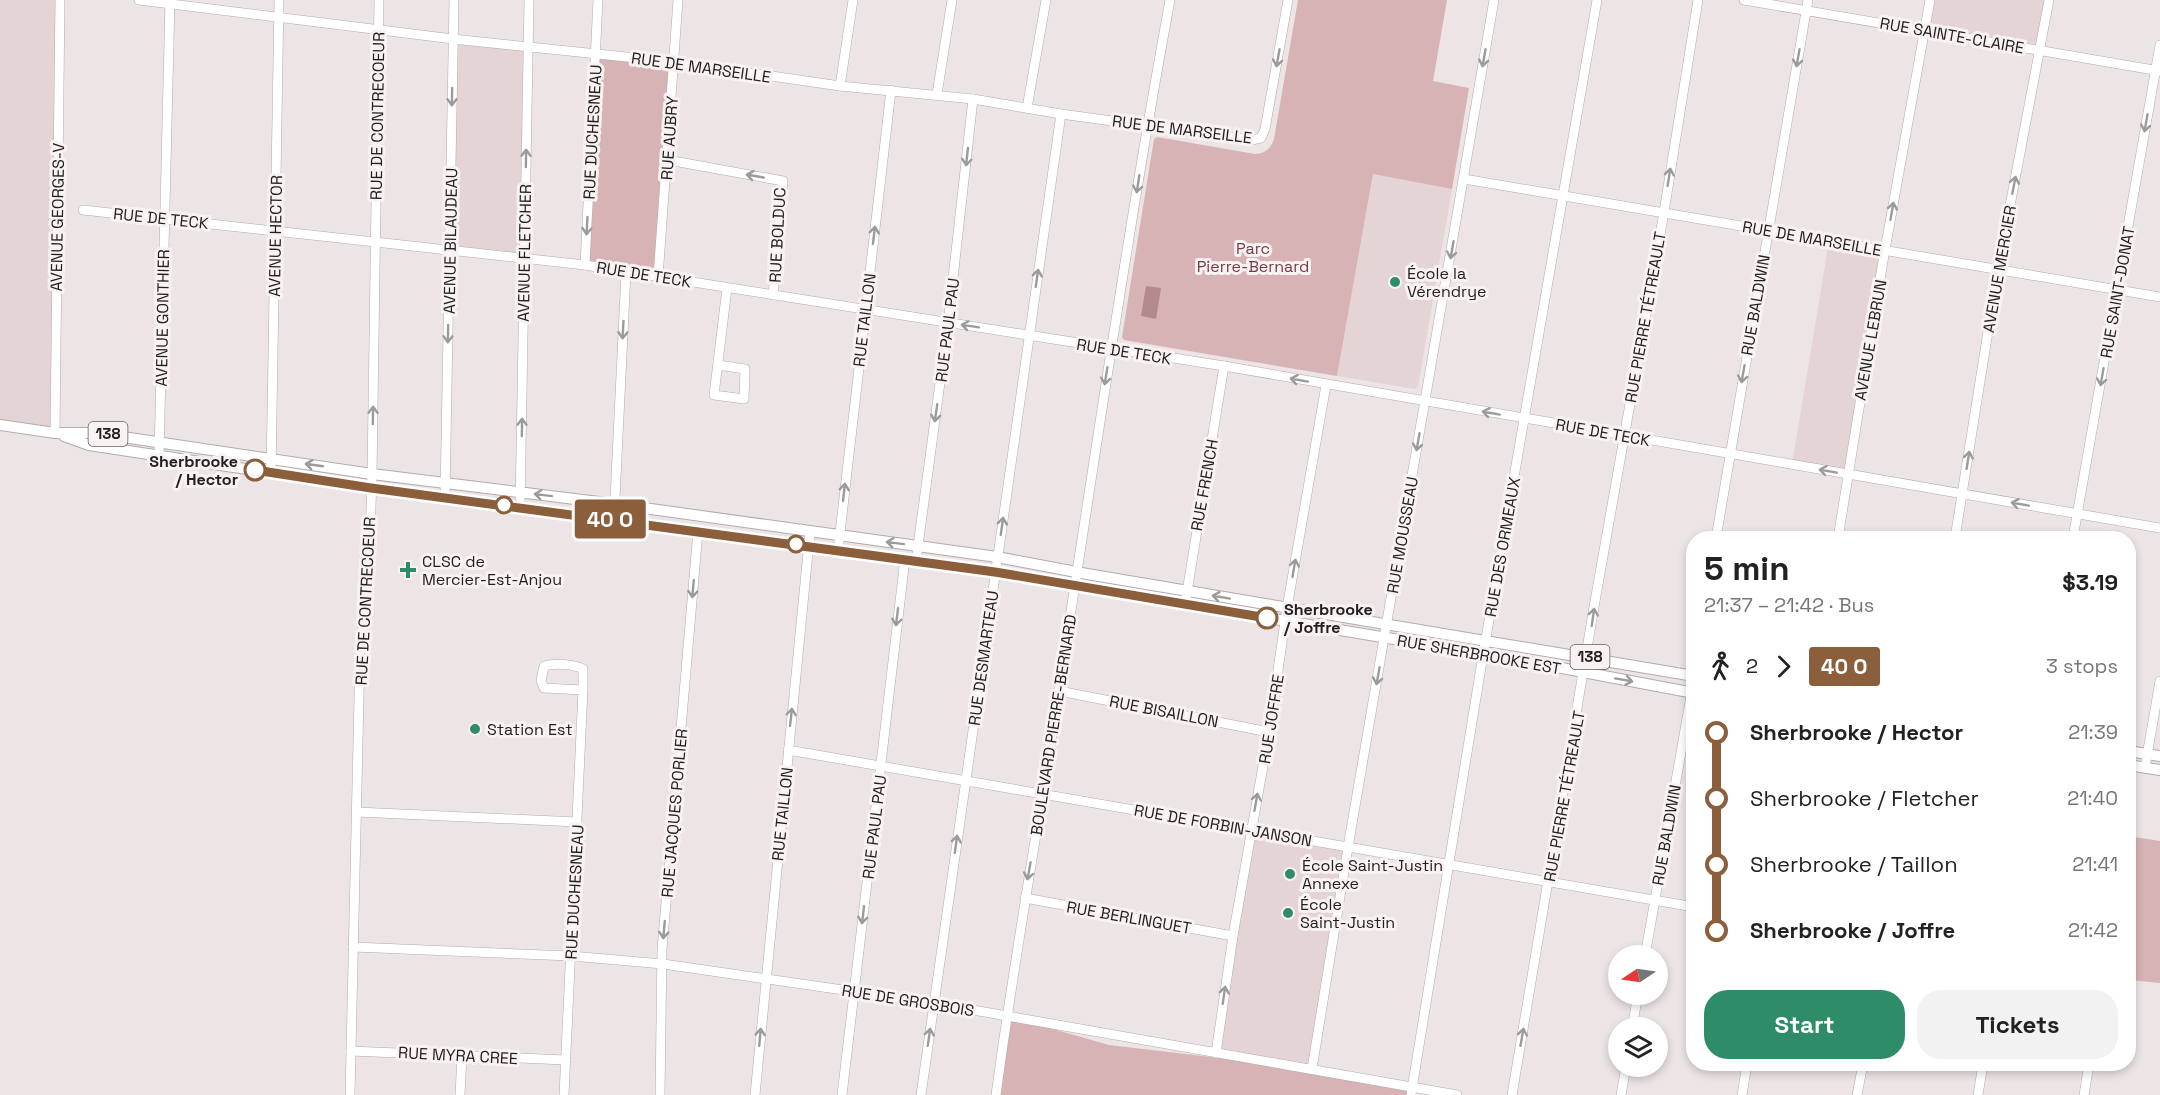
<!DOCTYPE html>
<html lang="en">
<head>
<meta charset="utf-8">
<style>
  :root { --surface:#fff; --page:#f2f2f2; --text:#222; --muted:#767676; --accent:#2e8d66 }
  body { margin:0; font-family:"Space Grotesk",sans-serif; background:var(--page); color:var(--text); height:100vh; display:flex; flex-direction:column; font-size:22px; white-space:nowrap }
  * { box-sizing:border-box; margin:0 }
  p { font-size:20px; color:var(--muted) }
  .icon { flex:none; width:33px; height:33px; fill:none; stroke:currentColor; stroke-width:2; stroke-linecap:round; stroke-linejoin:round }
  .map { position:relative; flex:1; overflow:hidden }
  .panel { position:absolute; left:1686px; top:531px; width:450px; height:540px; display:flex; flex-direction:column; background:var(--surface); border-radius:24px; box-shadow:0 3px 9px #0003 }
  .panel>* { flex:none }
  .badge { padding:0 12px; border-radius:4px; font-size:21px; line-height:39px }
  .needle { width:39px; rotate:257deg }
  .tools { position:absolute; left:1608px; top:945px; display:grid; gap:12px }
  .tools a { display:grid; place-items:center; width:60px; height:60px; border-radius:50%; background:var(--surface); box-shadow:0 3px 9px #0003; font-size:30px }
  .map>.badge { position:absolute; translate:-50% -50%; box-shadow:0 0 0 3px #fff }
  .legs { display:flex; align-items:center; gap:9px; height:66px; padding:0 18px; font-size:20px }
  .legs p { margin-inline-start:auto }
  .overview { display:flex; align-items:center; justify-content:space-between; height:102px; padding:0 18px }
  h1 { font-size:33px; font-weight:700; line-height:45px }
  .button { display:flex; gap:12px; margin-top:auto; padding:12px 18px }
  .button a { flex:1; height:69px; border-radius:24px; background:var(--accent); color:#fff; font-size:24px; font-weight:700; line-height:69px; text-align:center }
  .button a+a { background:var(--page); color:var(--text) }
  ul { padding:0 18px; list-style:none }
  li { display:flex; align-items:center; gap:21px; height:66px; font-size:22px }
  li i { display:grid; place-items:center; width:9px; height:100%; margin:0 8px; background:currentColor }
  li i::after { content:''; width:15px; height:15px; margin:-8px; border:4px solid; border-radius:50%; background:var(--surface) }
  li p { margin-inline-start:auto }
  li:first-child i { background:linear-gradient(#0000 50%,currentColor 0) }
  li:last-child i { background:linear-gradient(currentColor 50%,#0000 0) }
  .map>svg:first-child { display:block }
  .built { fill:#e5d4d6 }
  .green { fill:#d7b3b6 }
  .water { fill:#b2898d }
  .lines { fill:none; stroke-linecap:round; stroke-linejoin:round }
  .minor-casing { stroke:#b2abac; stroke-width:10 }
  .major-casing { stroke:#b2abac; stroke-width:12 }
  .minor { stroke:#fff; stroke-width:9 }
  .major { stroke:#fff; stroke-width:10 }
  .oneway { stroke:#9c9b9b }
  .line-1-casing { stroke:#fff; stroke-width:14 }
  .line-1 { stroke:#8b5e3c; stroke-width:9 }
  .poi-dot { fill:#2e8d66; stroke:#f9f2f2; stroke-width:2 }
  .stop-1-dot { fill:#fff; stroke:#8b5e3c; stroke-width:3 }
  .labels { text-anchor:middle; stroke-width:6; stroke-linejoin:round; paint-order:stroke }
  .shield { fill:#f9f2f2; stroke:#635f5f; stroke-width:1.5 }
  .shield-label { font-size:15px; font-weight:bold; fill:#232020 }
  .street-label { font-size:16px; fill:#232020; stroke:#f9f2f2 }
  .park-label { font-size:16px; fill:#753c44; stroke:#f9f2f2 }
  .poi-label { font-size:16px; fill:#232020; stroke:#f9f2f2; text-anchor:start }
  .stop-label { font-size:16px; font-weight:bold; fill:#232020; stroke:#f9f2f2; text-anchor:end }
</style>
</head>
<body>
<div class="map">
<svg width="2160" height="1095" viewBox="0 0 2160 1095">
  <rect width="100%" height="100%" fill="#ece4e5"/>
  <g class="built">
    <polygon points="0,0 56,0 51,429 0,421"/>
    <polygon points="1930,0 2049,0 2040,51 1925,31"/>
    <polygon points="453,39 528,46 524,258 449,250"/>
    <polygon points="1373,174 1452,189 1418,387 1415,389 1337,376"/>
    <polygon points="1829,241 1885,250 1847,474 1792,465"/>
    <polygon points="1251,830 1348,847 1312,1069 1216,1053"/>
  </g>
  <g class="green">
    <path d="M1298 0H1447L1433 81 1469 88 1452 189 1373 174 1337 376 1124 340 1122 337 1154 139 1157 137 1255 154C1265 154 1271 148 1274 139Z"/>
    <polygon points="595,53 675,62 658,277 585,265"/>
    <polygon points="2128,836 2160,841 2160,983 2129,980"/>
    <polygon points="1007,1016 1109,1045 1312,1069 1413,1087 1411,1095 996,1095"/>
  </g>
  <polygon class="water" points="1146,286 1161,288 1156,319 1141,316"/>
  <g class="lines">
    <g class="minor-casing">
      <g id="minor">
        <polyline points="139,0 453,39 675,62 840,86 973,99 1061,114 1252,140 1261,138 1265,129 1288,0"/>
        <polyline points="1744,0 2160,71"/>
        <polyline points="840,86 853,0"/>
        <polyline points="937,94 952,0"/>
        <polyline points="1027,108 1046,0"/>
        <polyline points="668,160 783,181 773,295"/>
        <polyline points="1464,179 2160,297"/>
        <polyline points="83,210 585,265 1224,366 2160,528"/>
        <polyline points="585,265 598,0"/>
        <polyline points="658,277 678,0"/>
        <polyline points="718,365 745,369 744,399 714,395 727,288"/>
        <polyline points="55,433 60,0"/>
        <polyline points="159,455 170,0"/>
        <polyline points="271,473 279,0"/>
        <polyline points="445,497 454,0"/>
        <polyline points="520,507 529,0"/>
        <polyline points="614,519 626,272"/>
        <polyline points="1716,538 1808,0"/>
        <polyline points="1838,538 1883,261 1930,0"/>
        <polyline points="1955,538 1998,269 2049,0"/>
        <polyline points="2073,538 2160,45"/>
        <polyline points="838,550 891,90"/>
        <polyline points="916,561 948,323 973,99"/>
        <polyline points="1185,604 1224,366"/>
        <polyline points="1059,691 1269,732"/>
        <polyline points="788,750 1694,907"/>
        <polyline points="2145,767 2160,681"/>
        <polyline points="357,812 577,822"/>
        <polyline points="1025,898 1233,936"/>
        <polyline points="353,947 571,956 663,964 933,1003 1457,1095"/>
        <polyline points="1645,956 1694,679"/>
        <polyline points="1632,1028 1638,994"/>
        <polyline points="351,1051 566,1060"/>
        <polyline points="1216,1053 1233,936 1269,732 1287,608 1326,385"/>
        <polyline points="1312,1069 1348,847 1494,0"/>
        <polyline points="350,1095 360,653 370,541 372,474 379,0"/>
        <polyline points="460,1095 462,1056"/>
        <path d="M564 1095 583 690V669C574 664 554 663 544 666L541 681 544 688 583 690"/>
        <polyline points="660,1095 662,949 698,531"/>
        <polyline points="755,1095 810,532"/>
        <polyline points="842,1095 905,559"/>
        <polyline points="921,1095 1061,114"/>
        <path d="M996 1095C1014 959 1039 824 1059 688 1095 458 1128 228 1170 0"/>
        <polyline points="1411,1095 1483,655 1597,0"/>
        <polyline points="1512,1095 1594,607 1664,212 1698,0"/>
        <polyline points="1621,1095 1626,1066"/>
        <polyline points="1742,1095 1747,1064"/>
        <polyline points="1857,1095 1863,1064"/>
        <polyline points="1978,1095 1983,1064"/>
        <polyline points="2084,1095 2089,1064"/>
      </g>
    </g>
    <g class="major-casing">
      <g id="major">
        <polyline points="0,425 55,433 96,433 372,474 615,504 997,557 1087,574 1694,676"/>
        <polyline points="64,436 89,445 371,488 995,572 1524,661 1694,693"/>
        <polyline points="2128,751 2160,756"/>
        <polyline points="2128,765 2160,770"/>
      </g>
    </g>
    <use href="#minor" class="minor"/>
    <use href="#major" class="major"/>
  </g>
  <defs><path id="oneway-shaft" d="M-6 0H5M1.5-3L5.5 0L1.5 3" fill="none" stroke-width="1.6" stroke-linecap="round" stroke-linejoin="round" transform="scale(1.5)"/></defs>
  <g class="oneway">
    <use href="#oneway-shaft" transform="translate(1278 58) rotate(100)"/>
    <use href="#oneway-shaft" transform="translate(1484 58) rotate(100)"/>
    <use href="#oneway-shaft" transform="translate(1798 58) rotate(100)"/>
    <use href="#oneway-shaft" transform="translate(452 97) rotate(91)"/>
    <use href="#oneway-shaft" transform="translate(2146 123) rotate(100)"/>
    <use href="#oneway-shaft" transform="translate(967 157) rotate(96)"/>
    <use href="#oneway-shaft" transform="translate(526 158) rotate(-89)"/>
    <use href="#oneway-shaft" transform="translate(755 176) rotate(-170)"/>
    <use href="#oneway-shaft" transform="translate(1669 177) rotate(-81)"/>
    <use href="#oneway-shaft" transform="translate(1138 184) rotate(99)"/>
    <use href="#oneway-shaft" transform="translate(2014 185) rotate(-79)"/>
    <use href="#oneway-shaft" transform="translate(1892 211) rotate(-80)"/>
    <use href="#oneway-shaft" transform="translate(587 226) rotate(93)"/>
    <use href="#oneway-shaft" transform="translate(874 235) rotate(-83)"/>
    <use href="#oneway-shaft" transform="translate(1452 250) rotate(100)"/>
    <use href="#oneway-shaft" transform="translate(1037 278) rotate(-82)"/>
    <use href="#oneway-shaft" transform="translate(970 326) rotate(-171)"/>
    <use href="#oneway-shaft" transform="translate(623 330) rotate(93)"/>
    <use href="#oneway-shaft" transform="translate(448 334) rotate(91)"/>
    <use href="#oneway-shaft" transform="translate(1743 374) rotate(100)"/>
    <use href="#oneway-shaft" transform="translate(1106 376) rotate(99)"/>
    <use href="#oneway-shaft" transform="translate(2102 377) rotate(100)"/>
    <use href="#oneway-shaft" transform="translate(1299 380) rotate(-170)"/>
    <use href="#oneway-shaft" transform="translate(936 413) rotate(98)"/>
    <use href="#oneway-shaft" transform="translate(1491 413) rotate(-170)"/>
    <use href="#oneway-shaft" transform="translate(373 415) rotate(-89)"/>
    <use href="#oneway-shaft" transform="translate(522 427) rotate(-89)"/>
    <use href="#oneway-shaft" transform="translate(1418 442) rotate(100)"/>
    <use href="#oneway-shaft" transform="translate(1968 460) rotate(-81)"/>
    <use href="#oneway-shaft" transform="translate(314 465) rotate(-172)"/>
    <use href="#oneway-shaft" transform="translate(1828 471) rotate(-170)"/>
    <use href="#oneway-shaft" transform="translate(844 492) rotate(-84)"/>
    <use href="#oneway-shaft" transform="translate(543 495) rotate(-173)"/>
    <use href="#oneway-shaft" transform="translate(2020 504) rotate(-170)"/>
    <use href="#oneway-shaft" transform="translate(1002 526) rotate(-82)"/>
    <use href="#oneway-shaft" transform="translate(895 543) rotate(-173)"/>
    <use href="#oneway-shaft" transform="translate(1294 568) rotate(-80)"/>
    <use href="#oneway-shaft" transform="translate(693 589) rotate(95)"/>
    <use href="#oneway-shaft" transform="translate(1221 597) rotate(-170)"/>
    <use href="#oneway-shaft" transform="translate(897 617) rotate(97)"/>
    <use href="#oneway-shaft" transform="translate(1593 617) rotate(-82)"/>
    <use href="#oneway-shaft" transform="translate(1378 676) rotate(100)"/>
    <use href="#oneway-shaft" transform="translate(1624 680) rotate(10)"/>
    <use href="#oneway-shaft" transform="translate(791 717) rotate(-84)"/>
    <use href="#oneway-shaft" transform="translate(1256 802) rotate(-80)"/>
    <use href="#oneway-shaft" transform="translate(956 844) rotate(-82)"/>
    <use href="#oneway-shaft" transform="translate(1029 871) rotate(100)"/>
    <use href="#oneway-shaft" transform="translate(863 915) rotate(97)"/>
    <use href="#oneway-shaft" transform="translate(664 930) rotate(95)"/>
    <use href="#oneway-shaft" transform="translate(1224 995) rotate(-82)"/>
    <use href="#oneway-shaft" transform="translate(760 1037) rotate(-85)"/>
    <use href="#oneway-shaft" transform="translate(929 1037) rotate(-82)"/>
    <use href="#oneway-shaft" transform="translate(1522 1037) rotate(-80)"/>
  </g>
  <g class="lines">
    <g class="line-1-casing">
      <polyline id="line-1" points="255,470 371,488 995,572 1267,618"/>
    </g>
    <use href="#line-1" class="line-1"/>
  </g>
  <g class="poi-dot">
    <circle cx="1395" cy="282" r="6"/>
    <path d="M405 561h6v6h6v6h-6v6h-6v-6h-6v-6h6z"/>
    <circle cx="475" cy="729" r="6"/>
    <circle cx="1290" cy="874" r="6"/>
    <circle cx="1288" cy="913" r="6"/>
  </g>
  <g class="stop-1-dot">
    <circle cx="255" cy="470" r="10"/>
    <circle cx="504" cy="505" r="8"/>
    <circle cx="796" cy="544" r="8"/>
    <circle cx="1267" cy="618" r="10"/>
  </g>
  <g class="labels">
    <g class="shield">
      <rect x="88.5" y="422" width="39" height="24" rx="4.5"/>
      <rect x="1570.5" y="645" width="39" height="24" rx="4.5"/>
    </g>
    <g class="shield-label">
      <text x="108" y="439">138</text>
      <text x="1590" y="662">138</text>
    </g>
    <g class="street-label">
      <text transform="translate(1952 35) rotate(10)" y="6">RUE SAINTE-CLAIRE</text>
      <text transform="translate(701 67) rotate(8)" y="6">RUE DE MARSEILLE</text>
      <text transform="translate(377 116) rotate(-89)" y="6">RUE DE CONTRECOEUR</text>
      <text transform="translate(1182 129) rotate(7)" y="6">RUE DE MARSEILLE</text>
      <text transform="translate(592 132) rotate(-87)" y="6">RUE DUCHESNEAU</text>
      <text transform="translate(669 138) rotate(-86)" y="6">RUE AUBRY</text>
      <text transform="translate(57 217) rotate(-89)" y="6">AVENUE GEORGES-V</text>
      <text transform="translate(161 218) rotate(6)" y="6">RUE DE TECK</text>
      <text transform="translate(777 235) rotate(-87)" y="6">RUE BOLDUC</text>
      <text transform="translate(275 236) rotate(-89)" y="6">AVENUE HECTOR</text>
      <text transform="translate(1812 238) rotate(10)" y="6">RUE DE MARSEILLE</text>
      <text transform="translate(450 241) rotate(-89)" y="6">AVENUE BILAUDEAU</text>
      <text transform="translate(524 253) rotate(-89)" y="6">AVENUE FLETCHER</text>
      <text transform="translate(1999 269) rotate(-80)" y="6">AVENUE MERCIER</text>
      <text transform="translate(644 274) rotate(9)" y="6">RUE DE TECK</text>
      <text transform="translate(2117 292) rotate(-80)" y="6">RUE SAINT-DONAT</text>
      <text transform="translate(1755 305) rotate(-80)" y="6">RUE BALDWIN</text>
      <text transform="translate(1645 317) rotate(-80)" y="6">RUE PIERRE TÉTREAULT</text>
      <text transform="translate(162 318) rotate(-89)" y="6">AVENUE GONTHIER</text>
      <text transform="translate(864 320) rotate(-83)" y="6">RUE TAILLON</text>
      <text transform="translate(947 330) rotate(-83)" y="6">RUE PAUL PAU</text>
      <text transform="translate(1870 340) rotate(-80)" y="6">AVENUE LEBRUN</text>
      <text transform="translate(1124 351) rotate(9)" y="6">RUE DE TECK</text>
      <text transform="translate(1603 432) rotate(10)" y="6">RUE DE TECK</text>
      <text transform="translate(1204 485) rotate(-80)" y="6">RUE FRENCH</text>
      <text transform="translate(1402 535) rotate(-80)" y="6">RUE MOUSSEAU</text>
      <text transform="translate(1502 547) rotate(-80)" y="6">RUE DES ORMEAUX</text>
      <text transform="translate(365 601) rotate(-87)" y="6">RUE DE CONTRECOEUR</text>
      <text transform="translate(1479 654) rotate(10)" y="6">RUE SHERBROOKE EST</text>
      <text transform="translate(983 658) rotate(-82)" y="6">RUE DESMARTEAU</text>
      <text transform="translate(1164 711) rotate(11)" y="6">RUE BISAILLON</text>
      <text transform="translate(1271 719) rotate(-81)" y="6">RUE JOFFRE</text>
      <text transform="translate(1053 725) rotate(-81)" y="6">BOULEVARD PIERRE-BERNARD</text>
      <text transform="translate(1564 796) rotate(-80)" y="6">RUE PIERRE TÉTREAULT</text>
      <text transform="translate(674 813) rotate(-85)" y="6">RUE JACQUES PORLIER</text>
      <text transform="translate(782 814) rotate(-84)" y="6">RUE TAILLON</text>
      <text transform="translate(1223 825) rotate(10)" y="6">RUE DE FORBIN-JANSON</text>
      <text transform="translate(874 827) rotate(-83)" y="6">RUE PAUL PAU</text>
      <text transform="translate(1666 835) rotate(-80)" y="6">RUE BALDWIN</text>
      <text transform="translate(574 892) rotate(-87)" y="6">RUE DUCHESNEAU</text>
      <text transform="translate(1129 917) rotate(10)" y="6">RUE BERLINGUET</text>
      <text transform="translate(908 1000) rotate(9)" y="6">RUE DE GROSBOIS</text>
      <text transform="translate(458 1055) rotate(3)" y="6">RUE MYRA CREE</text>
    </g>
    <g class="park-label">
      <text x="1253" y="254">Parc<tspan x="1253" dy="18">Pierre-Bernard</tspan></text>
    </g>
    <g class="poi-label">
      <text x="1407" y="279">École la<tspan x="1407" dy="18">Vérendrye</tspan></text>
      <text x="422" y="567">CLSC de<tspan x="422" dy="18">Mercier-Est-Anjou</tspan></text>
      <text x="487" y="735">Station Est</text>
      <text x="1302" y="871">École Saint-Justin<tspan x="1302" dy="18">Annexe</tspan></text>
      <text x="1300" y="910">École<tspan x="1300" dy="18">Saint-Justin</tspan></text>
    </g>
    <g class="stop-label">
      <text x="238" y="467">Sherbrooke<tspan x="238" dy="18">/ Hector</tspan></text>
      <text x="1284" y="615" text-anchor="start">Sherbrooke<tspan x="1284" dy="18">/ Joffre</tspan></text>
    </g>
  </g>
</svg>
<div class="tools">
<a><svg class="needle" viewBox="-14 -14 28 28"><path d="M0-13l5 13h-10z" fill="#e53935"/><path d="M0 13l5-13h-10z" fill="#767676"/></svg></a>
<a><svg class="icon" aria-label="layers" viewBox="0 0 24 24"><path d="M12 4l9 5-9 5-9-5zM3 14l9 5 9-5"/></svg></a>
</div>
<b class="badge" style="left:610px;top:519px;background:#8b5e3c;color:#fff">40 O</b>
<section class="panel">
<div class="overview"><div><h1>5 min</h1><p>21:37 – 21:42 · Bus</p></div><b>$3.19</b></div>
<div class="legs"><svg class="icon" aria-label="walk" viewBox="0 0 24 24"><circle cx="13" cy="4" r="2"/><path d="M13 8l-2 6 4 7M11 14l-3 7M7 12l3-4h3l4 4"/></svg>2<svg class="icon" aria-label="forward" viewBox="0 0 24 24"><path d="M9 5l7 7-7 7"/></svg><b class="badge" style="background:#8b5e3c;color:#fff">40 O</b><p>3 stops</p></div>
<ul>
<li><i style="color:#8b5e3c"></i><b>Sherbrooke / Hector</b><p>21:39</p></li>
<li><i style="color:#8b5e3c"></i><span>Sherbrooke / Fletcher</span><p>21:40</p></li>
<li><i style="color:#8b5e3c"></i><span>Sherbrooke / Taillon</span><p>21:41</p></li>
<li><i style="color:#8b5e3c"></i><b>Sherbrooke / Joffre</b><p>21:42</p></li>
</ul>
<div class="button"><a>Start</a><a>Tickets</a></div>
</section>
</div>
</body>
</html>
